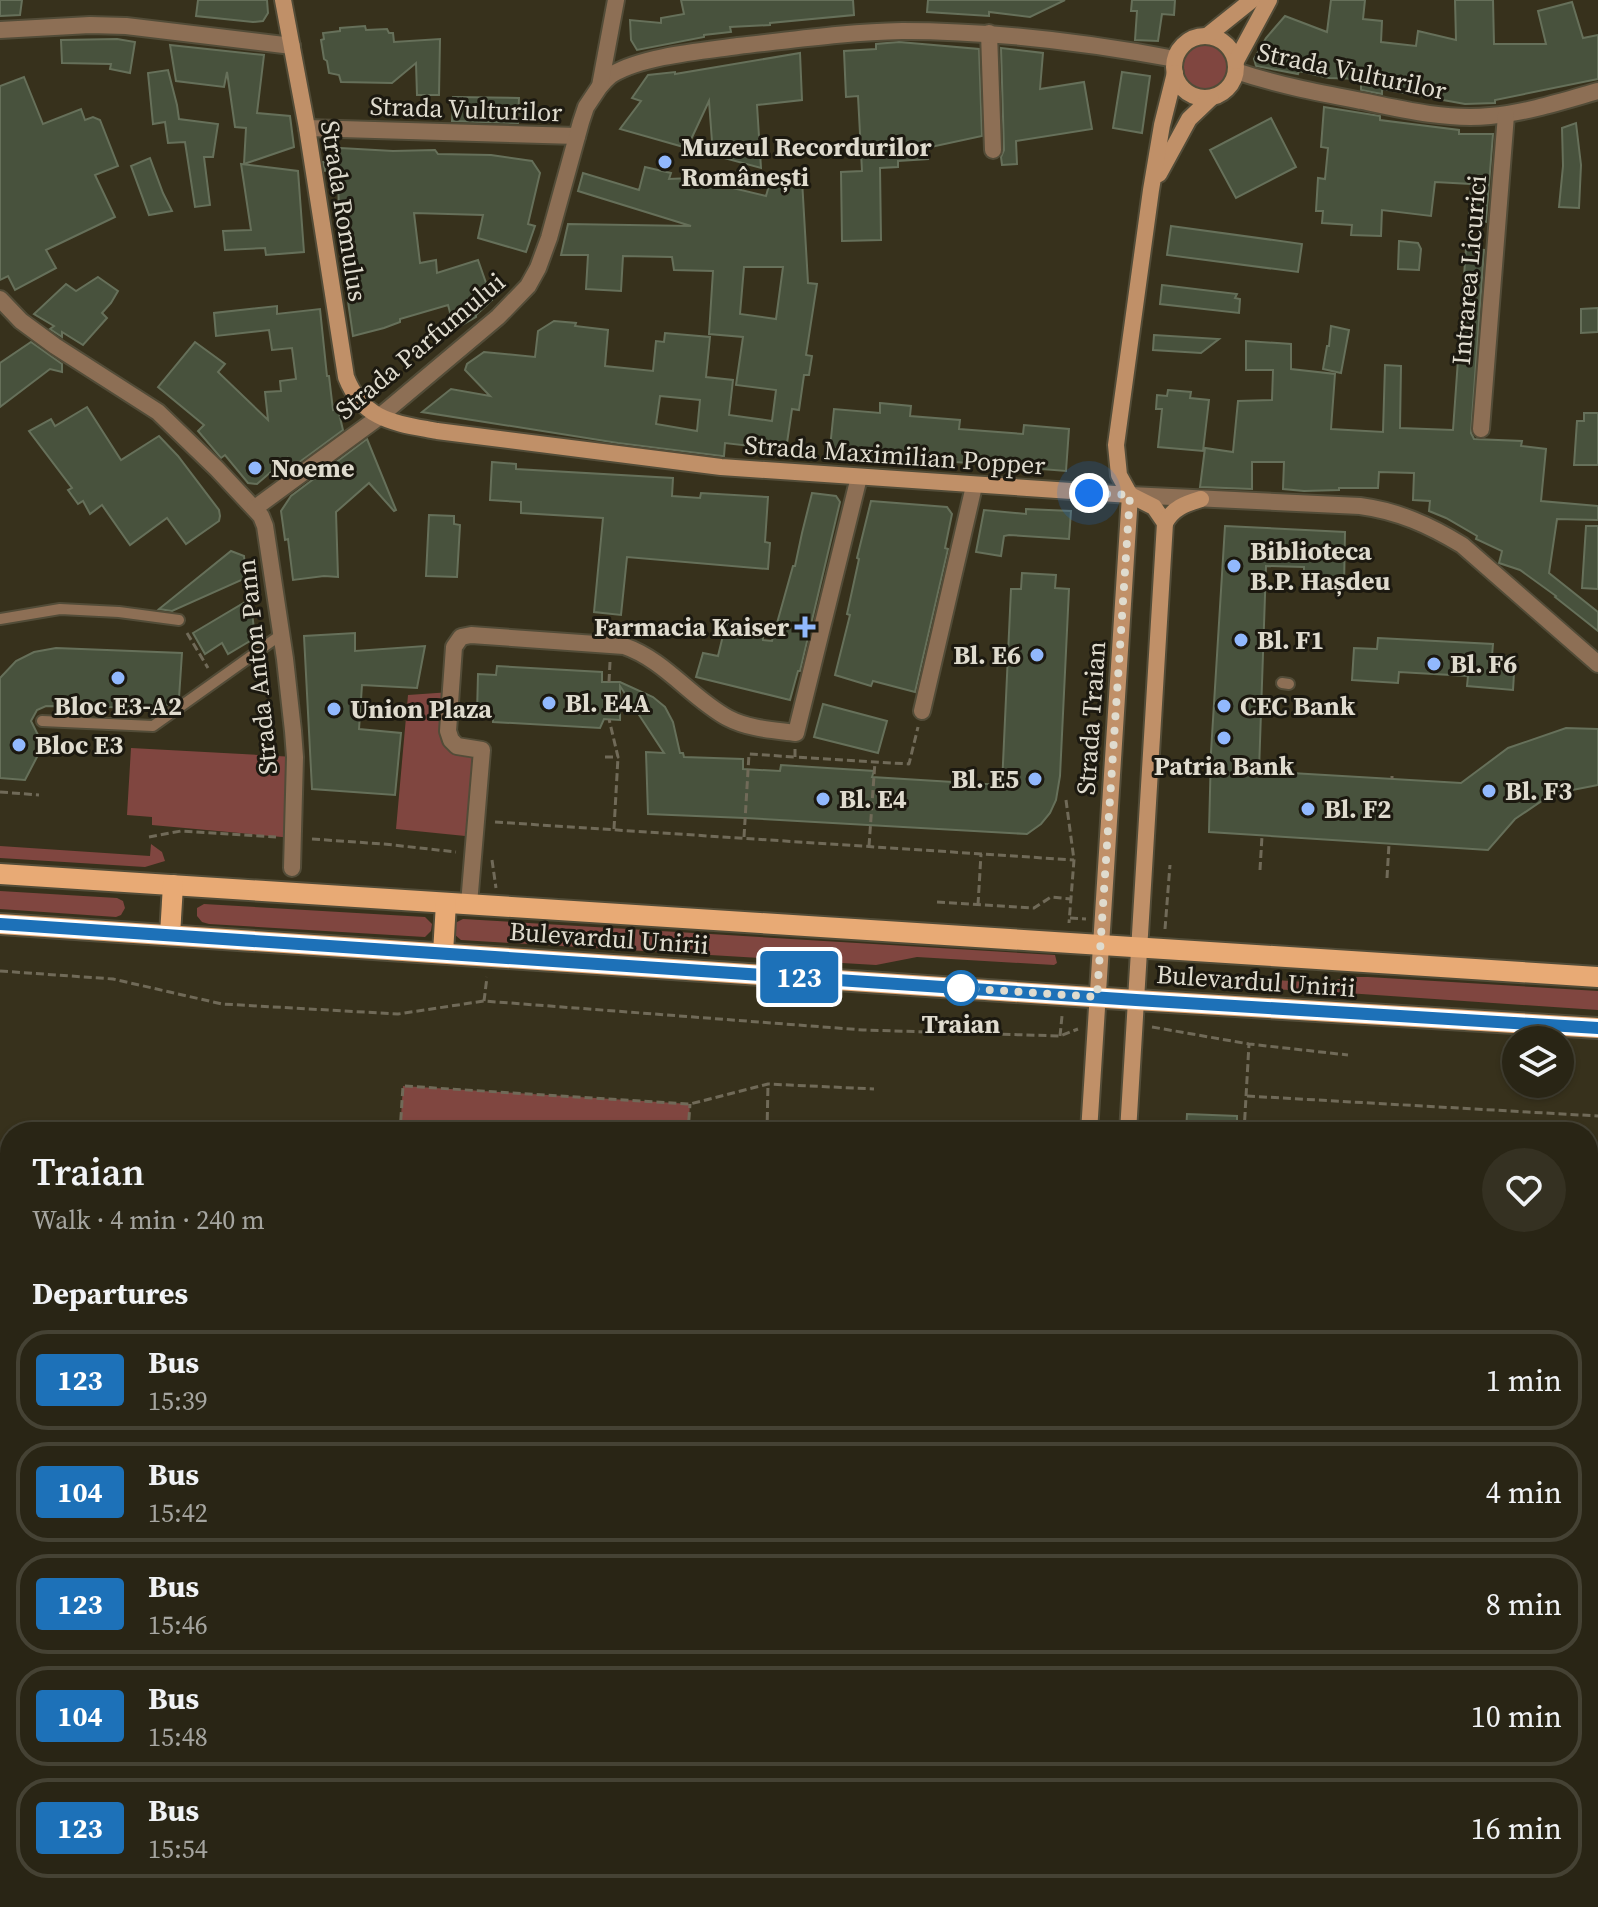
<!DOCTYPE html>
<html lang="en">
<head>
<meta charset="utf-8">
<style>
  :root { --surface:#292515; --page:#353122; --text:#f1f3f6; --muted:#a5a5a0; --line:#454234 }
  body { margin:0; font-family:"Source Serif 4",serif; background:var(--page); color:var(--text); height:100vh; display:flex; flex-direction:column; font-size:30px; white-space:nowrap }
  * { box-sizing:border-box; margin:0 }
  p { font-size:26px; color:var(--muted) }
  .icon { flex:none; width:44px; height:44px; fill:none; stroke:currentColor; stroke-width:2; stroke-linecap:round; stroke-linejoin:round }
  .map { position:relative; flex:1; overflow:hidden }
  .panel { position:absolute; left:0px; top:1122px; width:1598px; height:786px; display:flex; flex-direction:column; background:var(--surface); border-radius:32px 32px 0 0; box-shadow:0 2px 6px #0004,0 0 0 2px var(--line) }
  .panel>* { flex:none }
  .badge { padding:0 16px; border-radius:6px; font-size:28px; line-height:52px }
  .fabs { position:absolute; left:1502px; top:1026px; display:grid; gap:16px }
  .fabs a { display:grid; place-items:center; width:72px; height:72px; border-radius:50%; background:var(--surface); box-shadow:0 2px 6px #0004,0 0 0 2px var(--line); font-size:40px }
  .you { position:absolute; width:40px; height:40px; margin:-20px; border:6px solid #fff; border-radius:50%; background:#1a73e8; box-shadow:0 0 0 12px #1a73e833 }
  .map>.badge { position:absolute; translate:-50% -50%; box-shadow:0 0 0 4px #fff }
  h2 { padding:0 32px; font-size:30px; line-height:72px }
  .round { display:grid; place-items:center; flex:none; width:84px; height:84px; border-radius:42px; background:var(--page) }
  .overview { display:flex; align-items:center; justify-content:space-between; height:136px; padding:0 32px }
  h1 { font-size:38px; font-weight:600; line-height:60px }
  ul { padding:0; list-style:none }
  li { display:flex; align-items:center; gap:24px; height:100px; margin:0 16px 12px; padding:0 16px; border:4px solid var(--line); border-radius:32px }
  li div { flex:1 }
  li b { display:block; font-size:30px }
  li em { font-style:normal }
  li .badge { min-width:88px; font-weight:700; text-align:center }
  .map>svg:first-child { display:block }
  .green { fill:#804640 }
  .building { fill:#48523d; stroke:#66705a; stroke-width:2; fill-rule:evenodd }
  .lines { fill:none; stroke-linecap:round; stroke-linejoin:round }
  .lane-casing { stroke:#524c38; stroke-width:14 }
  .street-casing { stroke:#524c38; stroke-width:20 }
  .secondary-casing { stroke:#524c38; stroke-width:20 }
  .primary-casing { stroke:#524c38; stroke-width:24 }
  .path { stroke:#706a58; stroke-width:3; stroke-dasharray:8 4; stroke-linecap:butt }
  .lane { stroke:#8d6f55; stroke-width:10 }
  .street { stroke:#8d6f55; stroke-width:16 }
  .secondary { stroke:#c09068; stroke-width:16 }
  .primary { stroke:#e8aa75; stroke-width:20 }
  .tram { stroke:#b5b0a1; stroke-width:2 }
  .line-casing { stroke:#fff; stroke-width:18 }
  .line { stroke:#1d71b8; stroke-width:12 }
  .walk { stroke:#dfdbce; stroke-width:8; stroke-dasharray:0 14.4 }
  .poi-dot { fill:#91b8fd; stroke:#1c1910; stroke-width:3 }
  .stop-dot { fill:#fff; stroke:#1d71b8; stroke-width:4 }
  .labels { text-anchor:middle; stroke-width:6; stroke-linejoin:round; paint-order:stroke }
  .street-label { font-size:26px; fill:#dfdbce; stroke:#1c1910 }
  .poi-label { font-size:26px; font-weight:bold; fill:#dfdbce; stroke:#1c1910; text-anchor:start }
  .stop-label { font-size:26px; font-weight:bold; fill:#dfdbce; stroke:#1c1910 }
</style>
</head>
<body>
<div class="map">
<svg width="1598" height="1907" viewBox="0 0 1598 1907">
  <rect width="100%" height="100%" fill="#37311c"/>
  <g class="green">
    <circle cx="1206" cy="67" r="31"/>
    <polygon points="451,692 451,740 482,750 475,837 396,829 408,695"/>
    <polygon points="131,748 295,757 293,838 152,825 152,817 127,815"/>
    <polygon points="151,844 162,852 165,861 145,867 0,858 0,846 150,856"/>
    <polygon points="0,891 117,898 123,901 125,908 121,915 116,917 0,909"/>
    <polygon points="204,904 425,917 432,924 431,931 425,937 209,924 202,922 197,916 197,908"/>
    <polygon points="463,919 1055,955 1057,963 1054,965 917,957 876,965 461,940 454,934 455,923"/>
    <polygon points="1173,974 1324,983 1349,977 1368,977 1598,991 1598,1010 1332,992 1172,984 1168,981 1168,978"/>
    <polygon points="403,1086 690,1104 688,1132 400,1132"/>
    <polygon points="0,1449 10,1458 10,1521 0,1521"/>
    <polygon points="0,1561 10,1562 10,1615 0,1615"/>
  </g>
  <g class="building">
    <polygon points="0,0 22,0 20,15 0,16"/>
    <polygon points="198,0 267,0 268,13 263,21 253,22 196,16"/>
    <polygon points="681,0 853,0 854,15 770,23 770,25 730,27 731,32 704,35 704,37 637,50 631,40 630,20 661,23 661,18 684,14"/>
    <polygon points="928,0 1065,0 1030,17 989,12 989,16 927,12"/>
    <polygon points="1132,0 1175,0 1174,15 1162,14 1158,41 1135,40 1137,11 1131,11"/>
    <polygon points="1331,0 1365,0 1363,19 1382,21 1381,42 1416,46 1418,31 1456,40 1455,0 1493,0 1494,44 1546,44 1538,11 1572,2 1583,38 1598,35 1598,79 1495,100 1495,103 1465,104 1382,89 1382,94 1361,90 1361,79 1329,78 1299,71 1298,74 1256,66 1254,59 1266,38 1285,16 1327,32"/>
    <polygon points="365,26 366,30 387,29 389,33 393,33 394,42 440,39 439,95 417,95 416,63 392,83 341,82 339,75 329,73 327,61 324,59 321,40 324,39 323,33 340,31 340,28"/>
    <polygon points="117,39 135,42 130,73 110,69 111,64 62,63 61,40"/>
    <polygon points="899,42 979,49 982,136 926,148 928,159 898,161 898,167 880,168 881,240 842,241 841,172 862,171 858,96 846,97 844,51 876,49 876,44"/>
    <polygon points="170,45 264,55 257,113 290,116 294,147 244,164 246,128 235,127 227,72 224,87 176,81"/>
    <polygon points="1001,48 1043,53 1040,89 1084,82 1092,129 1016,141 1017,164 1002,165 1001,157 1004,150"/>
    <polygon points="800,53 802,100 757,105 761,168 713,155 709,101 687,148 620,129 641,101 632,98 648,75 675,72 675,74"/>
    <polygon points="168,70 177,105 179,119 218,124 213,157 204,157 210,205 195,207 185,142 168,143 165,122 153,124 148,73"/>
    <polygon points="1122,72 1150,76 1142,133 1113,128"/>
    <polygon points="24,77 43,124 81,109 85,120 93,117 100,120 118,166 95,175 115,217 46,250 56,268 15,290 8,276 0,280 0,86"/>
    <polygon points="453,97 519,98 518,123 452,121"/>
    <polygon points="1324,107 1380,116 1380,120 1459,130 1459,134 1493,134 1486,222 1469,220 1471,184 1435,182 1431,216 1382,210 1381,236 1351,235 1352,225 1322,223 1323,211 1316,211 1318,178 1325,179 1328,148 1321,147"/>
    <polygon points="1271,118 1296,167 1236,198 1210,150"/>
    <polygon points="1576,123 1581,165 1579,208 1559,207 1563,166 1562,128"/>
    <polygon points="340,148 393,151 435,150 438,154 491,155 532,161 540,173 528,224 535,226 526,252 478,238 483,215 414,213 420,263 436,260 437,273 478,260 492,300 476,315 476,317 462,325 451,316 448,305 400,319 400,322 384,328 353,336 336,218 339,217 338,174 325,171 323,162 340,162"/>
    <polygon points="150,158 163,193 172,211 149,215 131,166"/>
    <polygon points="241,164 298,171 304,252 266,255 265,248 225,250 223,231 251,230"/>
    <path d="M645 167 671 173 669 179 691 178 766 196 770 182 802 180 808 283 817 284 806 355 812 356 809 375H804L799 410 792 409 786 450 725 443 724 456H722L618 443 422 412 451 389 490 396 465 370 467 364 484 352 535 357 538 331 554 321 576 323 575 326 608 330 605 366 653 371 656 341 664 342 665 333 710 337 706 377 733 380 729 415 772 421 776 390 736 385 743 337 709 334 713 271 674 270 672 257 623 256 621 291 586 289 588 255H561L568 224 691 226 578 191 583 173 639 190ZM744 267H783L776 319 740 314ZM660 396 700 400 697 431 656 424Z"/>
    <polygon points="1171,226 1302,244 1298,272 1167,255"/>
    <polygon points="1399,241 1418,243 1421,249 1419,270 1398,269"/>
    <polygon points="1466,248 1484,250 1471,433 1474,439 1522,441 1521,446 1546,449 1541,501 1598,506 1598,520 1557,519 1549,573 1598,612 1598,631 1555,597 1556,596 1520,570 1499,563 1502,551 1476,539 1477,536 1446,518 1429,511 1430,501 1413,500 1414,473 1379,472 1378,488 1339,488 1339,490 1304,491 1283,489 1284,462 1252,462 1252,489 1200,487 1205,448 1233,452 1238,401 1272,400 1273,370 1246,370 1246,341 1291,344 1291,369 1335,374 1331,429 1383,432 1385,365 1401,366 1400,428 1453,430"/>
    <polygon points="98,277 118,291 111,303 102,313 107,318 83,345 62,332 62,337 50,329 54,326 34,314 66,284 76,291"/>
    <polygon points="1162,285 1237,294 1235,298 1240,299 1239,313 1160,304"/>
    <polygon points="277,306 277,314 320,309 327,376 329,376 333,410 338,409 343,430 290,469 287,458 257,484 248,483 225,455 221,458 198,431 204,425 158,387 195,342 225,364 218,372 268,420 265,392 281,391 280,381 296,379 292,348 272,350 269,330 216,336 214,313"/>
    <polygon points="1598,308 1598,332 1581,333 1581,309"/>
    <polygon points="1331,326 1349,330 1341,373 1323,369 1327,346 1329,346"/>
    <polygon points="1154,335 1219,339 1201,353 1153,350"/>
    <polygon points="31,342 62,364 62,372 50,369 0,407 0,363"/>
    <polygon points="1168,390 1191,392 1190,398 1209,400 1203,451 1158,447 1162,409 1156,409 1157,395 1167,396"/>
    <polygon points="880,403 911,406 910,416 960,420 959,429 1023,434 1024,425 1069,429 1066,471 956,462 956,459 830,448 834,409 880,413"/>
    <polygon points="87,407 121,460 159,436 178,456 219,510 220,516 219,521 186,544 167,518 130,545 102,505 90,514 83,501 78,504 68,490 72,488 29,431 51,419 55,426"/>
    <polygon points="1584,413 1598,413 1598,465 1574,465 1577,421 1584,421"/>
    <polygon points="367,439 396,510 394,511 369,483 336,512 338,577 324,576 293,580 288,539 285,540 281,511 291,496"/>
    <polygon points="492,462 516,464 516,469 673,478 672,496 700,498 701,493 768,497 765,542 770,543 768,569 627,557 621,615 594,612 603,518 521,513 521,502 490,500"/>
    <polygon points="812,493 836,496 840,502 800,671 798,671 790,700 696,677 703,653 718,656 726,623 763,633 763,640 772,641 793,566 795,566 802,533"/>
    <polygon points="871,501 947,507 952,514 945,548 948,549 915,692 873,681 871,686 835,675 850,615 847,614 859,559 857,558"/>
    <polygon points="1026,509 1071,511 1069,539 1009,535 1004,536 1001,556 976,552 984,510 1026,514"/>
    <polygon points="429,515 454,516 454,524 460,525 457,577 426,576"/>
    <polygon points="1225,526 1345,532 1344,588 1304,585 1304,567 1266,566 1259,771 1461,783 1508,748 1566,728 1598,729 1598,785 1552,794 1515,819 1488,850 1209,832 1211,752"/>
    <polygon points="1586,526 1598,526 1598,589 1582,588"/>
    <polygon points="231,551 244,556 246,578 172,611 159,609"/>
    <polygon points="1022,573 1056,575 1055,588 1069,589 1060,776 1056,800 1050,813 1041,824 1027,834 745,818 648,814 646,752 664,753 620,686 620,720 604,719 600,728 493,722 493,715 477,714 478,674 496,675 497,666 602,672 602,682 620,682 653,697 665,707 673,722 680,753 683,753 684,757 743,759 743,769 780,771 781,765 874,771 872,777 1002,785 1011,589 1021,589"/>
    <polygon points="247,601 248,614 252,612 255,638 228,654 222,643 205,654 193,633"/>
    <polygon points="355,633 355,651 425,646 417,688 362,685 359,729 401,733 395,795 312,789 304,636"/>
    <polygon points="1378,638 1493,644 1492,656 1515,657 1513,690 1467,686 1468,676 1399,672 1398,683 1352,680 1354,648 1377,649"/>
    <polygon points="56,648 182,653 179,698 162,708 46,706 37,710 31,721 38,735 38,755 25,780 0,778 0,678 16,661 34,652"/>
    <polygon points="823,704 887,721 878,753 814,737"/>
    <polygon points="1187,1114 1237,1116 1237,1132 1186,1132"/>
  </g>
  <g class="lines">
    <g class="lane-casing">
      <g id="lane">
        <polyline points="0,619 60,609 119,612 179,620"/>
        <polyline points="1282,683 1289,684"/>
        <polyline points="42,721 153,726 282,634"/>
        <polyline points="1588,1843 1598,1843"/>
        <polyline points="558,1907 563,1898"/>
        <polyline points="729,1907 735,1898"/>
      </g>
    </g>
    <g class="street-casing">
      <g id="street">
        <polyline points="0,30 90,25 126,26 292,46"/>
        <polyline points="989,33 993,150"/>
        <path d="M1236 71C1277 85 1320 93 1362 101 1404 110 1447 120 1490 116 1526 113 1563 101 1598 91"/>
        <path d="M600 86C604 82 608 77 613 74 643 56 703 51 738 46 793 40 847 32 902 31 994 31 1085 42 1175 59"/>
        <polyline points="307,128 577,136"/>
        <polyline points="0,299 21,321 55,346 158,412 217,469 261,516 265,526 285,659 293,731 295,757 292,868"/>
        <polyline points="1481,429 1506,115"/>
        <path d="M1130 495 1360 506C1398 511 1429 525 1462 545L1598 664"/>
        <polyline points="255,508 379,417 498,317 528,286 538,268 549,238 581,122 586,107 600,86 616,0"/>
        <polyline points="922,711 974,486"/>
        <path d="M469 904 482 750 457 746 451 740 448 731 454 647 461 637 471 635 624 646C665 660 691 698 728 718 749 729 774 730 796 733L859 477"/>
        <polyline points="1588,1265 1598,1265"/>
        <polyline points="1588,1380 1598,1380"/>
        <polyline points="1588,1484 1598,1484"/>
        <polyline points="1588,1752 1598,1752"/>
        <polyline points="0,1899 297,1898"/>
        <polyline points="1137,1907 1148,1898"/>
      </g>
    </g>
    <g class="secondary-casing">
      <g id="secondary">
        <path d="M283 0 307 128 346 377C363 421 396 423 437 431L721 467 1130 495 1154 507 1165 523 1128 1132"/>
        <circle cx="1205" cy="67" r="31"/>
        <polyline points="1207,36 1252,0"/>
        <polyline points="1236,61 1269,0"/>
        <polyline points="1159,174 1189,119 1211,98"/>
        <path d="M1165 523C1173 508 1185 504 1201 499"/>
        <polyline points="1089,1132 1130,495 1119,475 1116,445 1151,190 1162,125 1175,73"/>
        <polyline points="0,1547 10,1547"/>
        <polyline points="1588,1602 1598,1602"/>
        <polyline points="0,1624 10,1624"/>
        <polyline points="1588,1643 1598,1643"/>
        <polyline points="0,1665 10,1665"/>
        <polyline points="0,1689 10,1689"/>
        <polyline points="873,1907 878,1898"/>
        <polyline points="929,1907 935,1898"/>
        <polyline points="1418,1907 1418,1898"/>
      </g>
    </g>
    <g class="primary-casing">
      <g id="primary">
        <polyline points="0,874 1598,977"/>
        <polyline points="0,924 1136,1000 1598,1028"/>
        <polyline points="170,935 173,885"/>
        <polyline points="443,953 446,903"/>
      </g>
    </g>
    <g class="path">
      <polyline points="187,633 208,668"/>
      <polyline points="609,682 610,662"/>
      <polyline points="795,749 795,757 909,764 918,727"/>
      <polyline points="605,757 618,757 609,719"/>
      <polyline points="1266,771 1279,766"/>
      <polyline points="1392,779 1392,776"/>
      <polyline points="0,792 39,795"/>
      <polyline points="1066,800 1074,860 1069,923"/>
      <polyline points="495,822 1074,860"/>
      <polyline points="614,829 618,757"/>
      <polyline points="149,837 181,831 276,837"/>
      <polyline points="744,837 749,754 795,757"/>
      <polyline points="312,839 384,844 456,852"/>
      <polyline points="869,846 875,762"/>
      <polyline points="492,860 496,888"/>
      <polyline points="1260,870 1262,836"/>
      <polyline points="1387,878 1389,844"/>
      <polyline points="937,902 1034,908 1051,897 1071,899"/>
      <polyline points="978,905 981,854"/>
      <polyline points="1070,918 1086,919"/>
      <polyline points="1165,929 1170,865"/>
      <polyline points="0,971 113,979 222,1004 398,1014 484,1001 863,1030 1060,1036 1078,1029"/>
      <polyline points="484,1001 487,977"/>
      <polyline points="1152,1027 1249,1044 1348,1055"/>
      <polyline points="1060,1036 1062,1016"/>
      <polyline points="1247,1096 1598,1116"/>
      <polyline points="400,1132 403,1086 690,1104 768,1084 874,1089"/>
      <polyline points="688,1132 690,1104"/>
      <polyline points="767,1132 768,1084"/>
      <polyline points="1244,1132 1249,1044"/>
      <polyline points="845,1907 850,1898"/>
      <polyline points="966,1907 971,1898"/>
    </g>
    <use href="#lane" class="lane"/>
    <use href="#street" class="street"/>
    <use href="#secondary" class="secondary"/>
    <use href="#primary" class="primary"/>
    <g class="tram">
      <polyline points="1588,1629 1598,1629"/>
      <polyline points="0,1639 10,1639"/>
      <polyline points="0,1652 10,1652"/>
    </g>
  </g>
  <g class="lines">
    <g class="line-casing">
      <polyline id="line" points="0,924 1136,1000 1598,1028"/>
    </g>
    <use href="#line" class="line"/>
    <polyline class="walk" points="961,988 1097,997 1130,495 1089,493"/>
  </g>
  <g class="poi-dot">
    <circle cx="665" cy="162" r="8"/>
    <circle cx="255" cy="468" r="8"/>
    <circle cx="1234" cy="566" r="8"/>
    <path d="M801 615h8v8h8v8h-8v8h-8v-8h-8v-8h8z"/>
    <circle cx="1241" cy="640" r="8"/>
    <circle cx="1037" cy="655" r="8"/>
    <circle cx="1434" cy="664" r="8"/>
    <circle cx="118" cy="678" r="8"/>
    <circle cx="549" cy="703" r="8"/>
    <circle cx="1224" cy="706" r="8"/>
    <circle cx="334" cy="709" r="8"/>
    <circle cx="1224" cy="738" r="8"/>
    <circle cx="19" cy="745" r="8"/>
    <circle cx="1035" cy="779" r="8"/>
    <circle cx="1489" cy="791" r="8"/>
    <circle cx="823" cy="799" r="8"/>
    <circle cx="1308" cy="809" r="8"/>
  </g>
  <circle class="stop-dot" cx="961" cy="988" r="16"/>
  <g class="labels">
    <g class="street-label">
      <text transform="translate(1352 71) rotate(12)" y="9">Strada Vulturilor</text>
      <text transform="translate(466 109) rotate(2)" y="9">Strada Vulturilor</text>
      <text transform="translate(344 211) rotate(81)" y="9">Strada Romulus</text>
      <text transform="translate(1469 270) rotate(-85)" y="9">Intrarea Licurici</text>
      <text transform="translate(420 346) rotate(-40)" y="9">Strada Parfumului</text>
      <text transform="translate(895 455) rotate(4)" y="9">Strada Maximilian Popper</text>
      <text transform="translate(257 667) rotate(-96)" y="9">Strada Anton Pann</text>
      <text transform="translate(1091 718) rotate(-86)" y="9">Strada Traian</text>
      <text transform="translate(609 938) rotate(4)" y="9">Bulevardul Unirii</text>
      <text transform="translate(1256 981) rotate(4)" y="9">Bulevardul Unirii</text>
    </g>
    <g class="poi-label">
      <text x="681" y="156">Muzeul Recordurilor<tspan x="681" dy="30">Românești</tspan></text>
      <text x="271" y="477">Noeme</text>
      <text x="1250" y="560">Biblioteca<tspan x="1250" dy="30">B.P. Hașdeu</tspan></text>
      <text x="789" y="636" text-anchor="end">Farmacia Kaiser</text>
      <text x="1257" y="649">Bl. F1</text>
      <text x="1021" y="664" text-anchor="end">Bl. E6</text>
      <text x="1450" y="673">Bl. F6</text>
      <text x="565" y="712">Bl. E4A</text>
      <text x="118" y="715" text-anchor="middle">Bloc E3-A2</text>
      <text x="1240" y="715">CEC Bank</text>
      <text x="350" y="718">Union Plaza</text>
      <text x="35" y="754">Bloc E3</text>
      <text x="1224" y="775" text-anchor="middle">Patria Bank</text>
      <text x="1019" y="788" text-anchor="end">Bl. E5</text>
      <text x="1505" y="800">Bl. F3</text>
      <text x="839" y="808">Bl. E4</text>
      <text x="1324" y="818">Bl. F2</text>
    </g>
    <g class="stop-label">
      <text x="961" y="1033">Traian</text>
    </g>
  </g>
</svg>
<div class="fabs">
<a><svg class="icon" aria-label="layers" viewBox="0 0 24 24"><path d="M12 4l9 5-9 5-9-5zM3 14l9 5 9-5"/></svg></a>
</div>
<div class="you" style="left:1089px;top:493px"></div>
<b class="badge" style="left:799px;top:977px;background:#1d71b8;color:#fff">123</b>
<section class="panel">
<div class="overview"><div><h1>Traian</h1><p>Walk · 4 min · 240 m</p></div><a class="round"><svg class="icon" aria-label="heart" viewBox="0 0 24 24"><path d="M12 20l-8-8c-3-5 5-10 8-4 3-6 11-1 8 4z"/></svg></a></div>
<h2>Departures</h2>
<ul>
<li><span class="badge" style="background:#1d71b8;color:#fff">123</span><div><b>Bus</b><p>15:39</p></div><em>1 min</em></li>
<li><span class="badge" style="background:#1d71b8;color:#fff">104</span><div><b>Bus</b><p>15:42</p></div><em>4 min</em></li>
<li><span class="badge" style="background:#1d71b8;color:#fff">123</span><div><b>Bus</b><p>15:46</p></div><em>8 min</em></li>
<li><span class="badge" style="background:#1d71b8;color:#fff">104</span><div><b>Bus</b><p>15:48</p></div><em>10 min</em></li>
<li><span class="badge" style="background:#1d71b8;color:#fff">123</span><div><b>Bus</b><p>15:54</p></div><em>16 min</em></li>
</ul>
</section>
</div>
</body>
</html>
